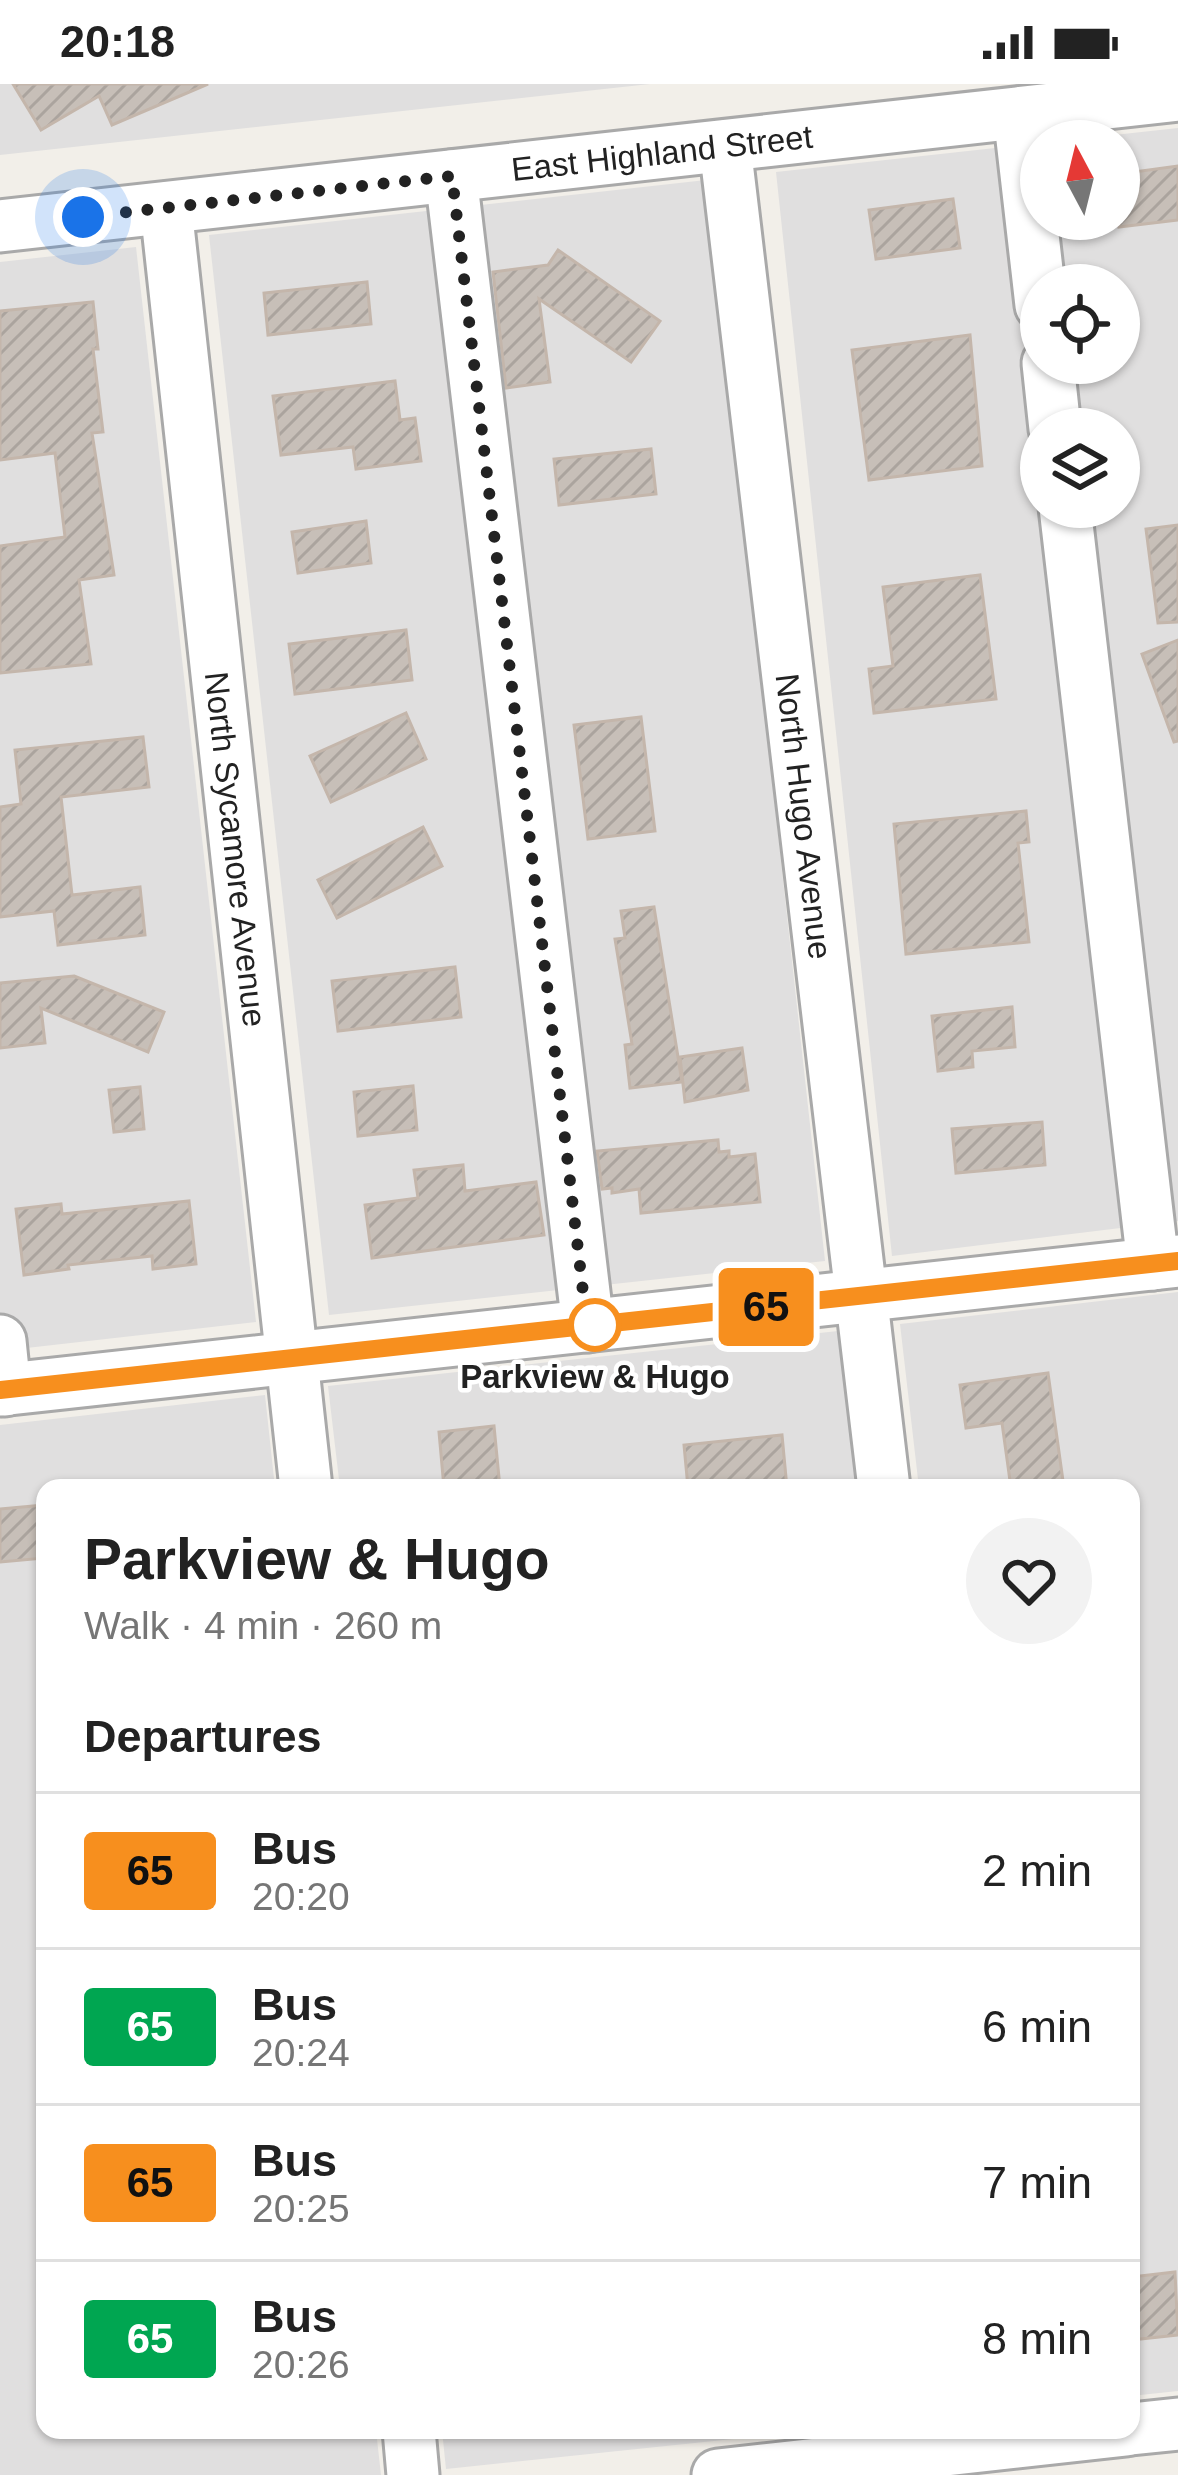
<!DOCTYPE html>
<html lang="en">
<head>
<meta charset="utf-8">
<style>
  :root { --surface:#fff; --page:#f2f2f2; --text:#222; --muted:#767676; --line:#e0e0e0 }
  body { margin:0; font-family:Arial,sans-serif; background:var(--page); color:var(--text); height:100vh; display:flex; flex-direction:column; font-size:45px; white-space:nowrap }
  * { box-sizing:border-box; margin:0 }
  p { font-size:39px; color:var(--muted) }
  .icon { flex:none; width:66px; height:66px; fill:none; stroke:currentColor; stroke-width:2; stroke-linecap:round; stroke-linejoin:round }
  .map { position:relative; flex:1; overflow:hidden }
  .drawer { position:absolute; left:36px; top:1395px; width:1104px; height:960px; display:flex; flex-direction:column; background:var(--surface); border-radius:24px; box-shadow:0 3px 9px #0004 }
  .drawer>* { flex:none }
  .badge { padding:0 24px; border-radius:9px; font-size:42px; line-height:78px }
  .needle { width:78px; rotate:353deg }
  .controls { position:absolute; left:1020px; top:36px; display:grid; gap:24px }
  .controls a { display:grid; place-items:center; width:120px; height:120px; border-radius:50%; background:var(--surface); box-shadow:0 3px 9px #0004; font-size:60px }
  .you { position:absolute; width:60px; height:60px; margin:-30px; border:9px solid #fff; border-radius:50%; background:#1a73e8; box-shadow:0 0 0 18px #1a73e833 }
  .map>.badge { position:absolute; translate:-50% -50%; box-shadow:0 0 0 6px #fff }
  h2 { padding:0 48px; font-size:45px; line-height:108px }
  .round { display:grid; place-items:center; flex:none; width:126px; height:126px; border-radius:63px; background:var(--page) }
  .headline { display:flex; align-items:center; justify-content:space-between; height:204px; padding:0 48px }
  h1 { font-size:57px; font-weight:600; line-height:90px }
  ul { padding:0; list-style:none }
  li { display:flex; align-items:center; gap:36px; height:156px; padding:0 48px; border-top:3px solid var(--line) }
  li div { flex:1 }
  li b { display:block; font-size:45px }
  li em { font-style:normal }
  li .badge { min-width:132px; font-weight:700; text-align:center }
  .status { display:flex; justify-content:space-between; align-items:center; height:84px; padding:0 60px; background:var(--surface); direction:ltr }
  .status svg { height:33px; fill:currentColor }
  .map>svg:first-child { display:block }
  .residential { fill:#e0dfdf; fill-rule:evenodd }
  .building { fill:url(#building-hatch); stroke:#c4b6ab; stroke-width:3 }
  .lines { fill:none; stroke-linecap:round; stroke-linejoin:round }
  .minor-casing { stroke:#a9a9a9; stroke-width:57 }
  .minor { stroke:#fff; stroke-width:51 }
  .line-casing { stroke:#fff; stroke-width:27 }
  .line { stroke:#f78f1e; stroke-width:18 }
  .walk { stroke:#222; stroke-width:12; stroke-dasharray:0 21.6 }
  .stop-dot { fill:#fff; stroke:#f78f1e; stroke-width:6 }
  .labels { text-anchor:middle; stroke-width:9; stroke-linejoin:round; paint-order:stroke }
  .street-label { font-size:33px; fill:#222; stroke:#fff }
  .stop-label { font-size:33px; font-weight:bold; fill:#222; stroke:#fff }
</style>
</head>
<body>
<div class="status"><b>20:18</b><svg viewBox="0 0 49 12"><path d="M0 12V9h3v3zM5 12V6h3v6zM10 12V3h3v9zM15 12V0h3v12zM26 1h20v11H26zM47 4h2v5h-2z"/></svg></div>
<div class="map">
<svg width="1178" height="2391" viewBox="0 0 1178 2391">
  <defs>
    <pattern id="building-hatch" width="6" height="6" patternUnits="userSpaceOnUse" patternTransform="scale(3)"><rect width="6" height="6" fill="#c7bfb8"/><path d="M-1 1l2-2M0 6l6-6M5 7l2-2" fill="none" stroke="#aba49e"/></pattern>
  </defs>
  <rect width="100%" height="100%" fill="#f2efe9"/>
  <g class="residential">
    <polygon points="0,0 650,0 0,71"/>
    <path d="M1178 44V1137L892 1172 776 88 1041 59V135H1119V57H1059ZM1041 201H1119V279H1041ZM1041 345H1119V423H1041Z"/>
    <polygon points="706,96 825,1177 329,1231 209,151"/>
    <polygon points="136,163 256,1238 0,1267 0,178"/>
    <polygon points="1178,1208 1178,2307 1131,2312 1131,1404 919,1404 900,1240"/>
    <polygon points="838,1247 856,1404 340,1404 328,1302"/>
    <polygon points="265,1311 275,1404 45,1404 45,2346 376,2346 381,2391 0,2391 0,1341"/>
    <polygon points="442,2346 819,2346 446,2385"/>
  </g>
  <g class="building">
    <polygon points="13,0 208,0 112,41 99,12 41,46"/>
    <polygon points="1178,82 1178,136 1119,143 1119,90"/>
    <polygon points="953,115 960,164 876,175 869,126"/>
    <polygon points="558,166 660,237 631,278 539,215 550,298 506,304 493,188 548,181"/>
    <polygon points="367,198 371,240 268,251 264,209"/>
    <polygon points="93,218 98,265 93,265 103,348 92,349 114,491 79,496 91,580 0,589 0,462 65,453 55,369 0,376 0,227"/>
    <polygon points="970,251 982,382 869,396 852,266"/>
    <polygon points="395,297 400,336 415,334 421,377 356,385 353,363 281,371 273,312"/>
    <polygon points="651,365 656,410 559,421 554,375"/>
    <polygon points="366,437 371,479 298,489 292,448"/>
    <polygon points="1178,441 1178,538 1158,539 1146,445"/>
    <polygon points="980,491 996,615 874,629 869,585 893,582 883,503"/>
    <polygon points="406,546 412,596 295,610 289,560"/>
    <polygon points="1178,556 1178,657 1174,658 1142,570"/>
    <polygon points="406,629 426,675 331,718 310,672"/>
    <polygon points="641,633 655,747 588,755 574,641"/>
    <polygon points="143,653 149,703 61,713 72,811 140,803 145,851 58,861 54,827 0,833 0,723 21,720 15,666"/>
    <polygon points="1026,727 1029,758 1018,759 1029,858 906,870 894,740"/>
    <polygon points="423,743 442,782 337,834 318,796"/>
    <polygon points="654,823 682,998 630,1004 625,961 632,960 615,855 625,854 621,827"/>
    <polygon points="455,883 461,933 338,947 332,897"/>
    <polygon points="74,892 164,928 148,968 41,924 45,959 0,964 0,899"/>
    <polygon points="1012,923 1015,963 972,967 973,983 938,987 932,932"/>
    <polygon points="742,964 748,1006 685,1018 680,973"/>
    <polygon points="413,1002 417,1046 358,1052 354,1008"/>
    <polygon points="140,1003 144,1045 114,1048 109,1006"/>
    <polygon points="1042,1038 1045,1081 956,1089 952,1045"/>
    <polygon points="718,1056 719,1068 729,1067 729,1073 755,1070 760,1118 641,1129 639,1105 612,1109 612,1104 602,1105 597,1067"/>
    <polygon points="463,1081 465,1107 536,1098 544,1151 372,1174 365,1121 418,1114 414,1086"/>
    <polygon points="189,1117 196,1180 153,1185 152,1172 68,1181 69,1185 24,1191 16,1125 61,1120 62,1130"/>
    <polygon points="1048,1289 1064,1404 1011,1404 1002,1339 966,1344 960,1301"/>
    <polygon points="494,1342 500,1404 444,1404 439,1348"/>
    <polygon points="782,1351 787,1404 688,1404 684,1361"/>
    <polygon points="45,1421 45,1474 0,1478 0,1425"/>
    <polygon points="1175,2188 1178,2251 1131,2256 1131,2193"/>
  </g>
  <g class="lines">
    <g class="minor-casing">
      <g id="minor">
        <polyline points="1019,29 1041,221"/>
        <path id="s1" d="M725 62 884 1404"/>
        <polyline points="451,92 588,1242"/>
        <path id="s2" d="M166 124 306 1404"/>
        <path id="s3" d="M0 142 1178 11"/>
        <polyline points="1048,279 1055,345"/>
        <polyline points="1065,423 1153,1180"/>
        <polyline points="0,1257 5,1306"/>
        <polyline points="0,1306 1178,1177"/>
        <polyline points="1131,2345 1178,2340"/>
        <polyline points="409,2346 413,2391"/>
        <polyline points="718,2391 1126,2346"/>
      </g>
    </g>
    <use href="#minor" class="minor"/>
  </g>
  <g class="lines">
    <g class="line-casing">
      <polyline id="line" points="0,1306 1178,1177"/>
    </g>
    <use href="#line" class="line"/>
    <polyline class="walk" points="83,133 452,92 587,1242 595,1241"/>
  </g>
  <circle class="stop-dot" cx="595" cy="1241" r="24"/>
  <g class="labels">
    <g class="street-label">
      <text dy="12" stroke="none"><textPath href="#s3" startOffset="666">East Highland Street</textPath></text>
      <text dy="12" stroke="none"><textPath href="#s1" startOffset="675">North Hugo Avenue</textPath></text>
      <text dy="12" stroke="none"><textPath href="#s2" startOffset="645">North Sycamore Avenue</textPath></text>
    </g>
    <g class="stop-label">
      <text x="595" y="1304">Parkview &amp; Hugo</text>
    </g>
  </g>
</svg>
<div class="controls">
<a><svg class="needle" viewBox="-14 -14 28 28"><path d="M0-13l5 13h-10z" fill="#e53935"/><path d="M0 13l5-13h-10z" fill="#767676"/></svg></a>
<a><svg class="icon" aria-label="locate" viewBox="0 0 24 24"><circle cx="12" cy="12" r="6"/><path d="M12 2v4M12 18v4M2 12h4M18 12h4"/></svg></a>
<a><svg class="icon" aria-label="layers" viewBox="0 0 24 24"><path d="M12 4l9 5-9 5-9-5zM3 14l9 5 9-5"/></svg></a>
</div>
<div class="you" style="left:83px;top:133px"></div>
<b class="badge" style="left:766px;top:1223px;background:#f78f1e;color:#111">65</b>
<section class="drawer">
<div class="headline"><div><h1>Parkview &amp; Hugo</h1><p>Walk · 4 min · 260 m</p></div><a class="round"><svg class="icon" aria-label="heart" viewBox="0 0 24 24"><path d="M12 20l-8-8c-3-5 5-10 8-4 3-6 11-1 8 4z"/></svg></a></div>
<h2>Departures</h2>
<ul>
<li><span class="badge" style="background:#f78f1e;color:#111">65</span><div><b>Bus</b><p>20:20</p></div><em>2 min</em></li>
<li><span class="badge" style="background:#00a651;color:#fff">65</span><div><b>Bus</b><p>20:24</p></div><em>6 min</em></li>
<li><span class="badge" style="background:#f78f1e;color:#111">65</span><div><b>Bus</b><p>20:25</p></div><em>7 min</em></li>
<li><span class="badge" style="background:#00a651;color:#fff">65</span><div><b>Bus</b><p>20:26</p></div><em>8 min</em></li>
</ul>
</section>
</div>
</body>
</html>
